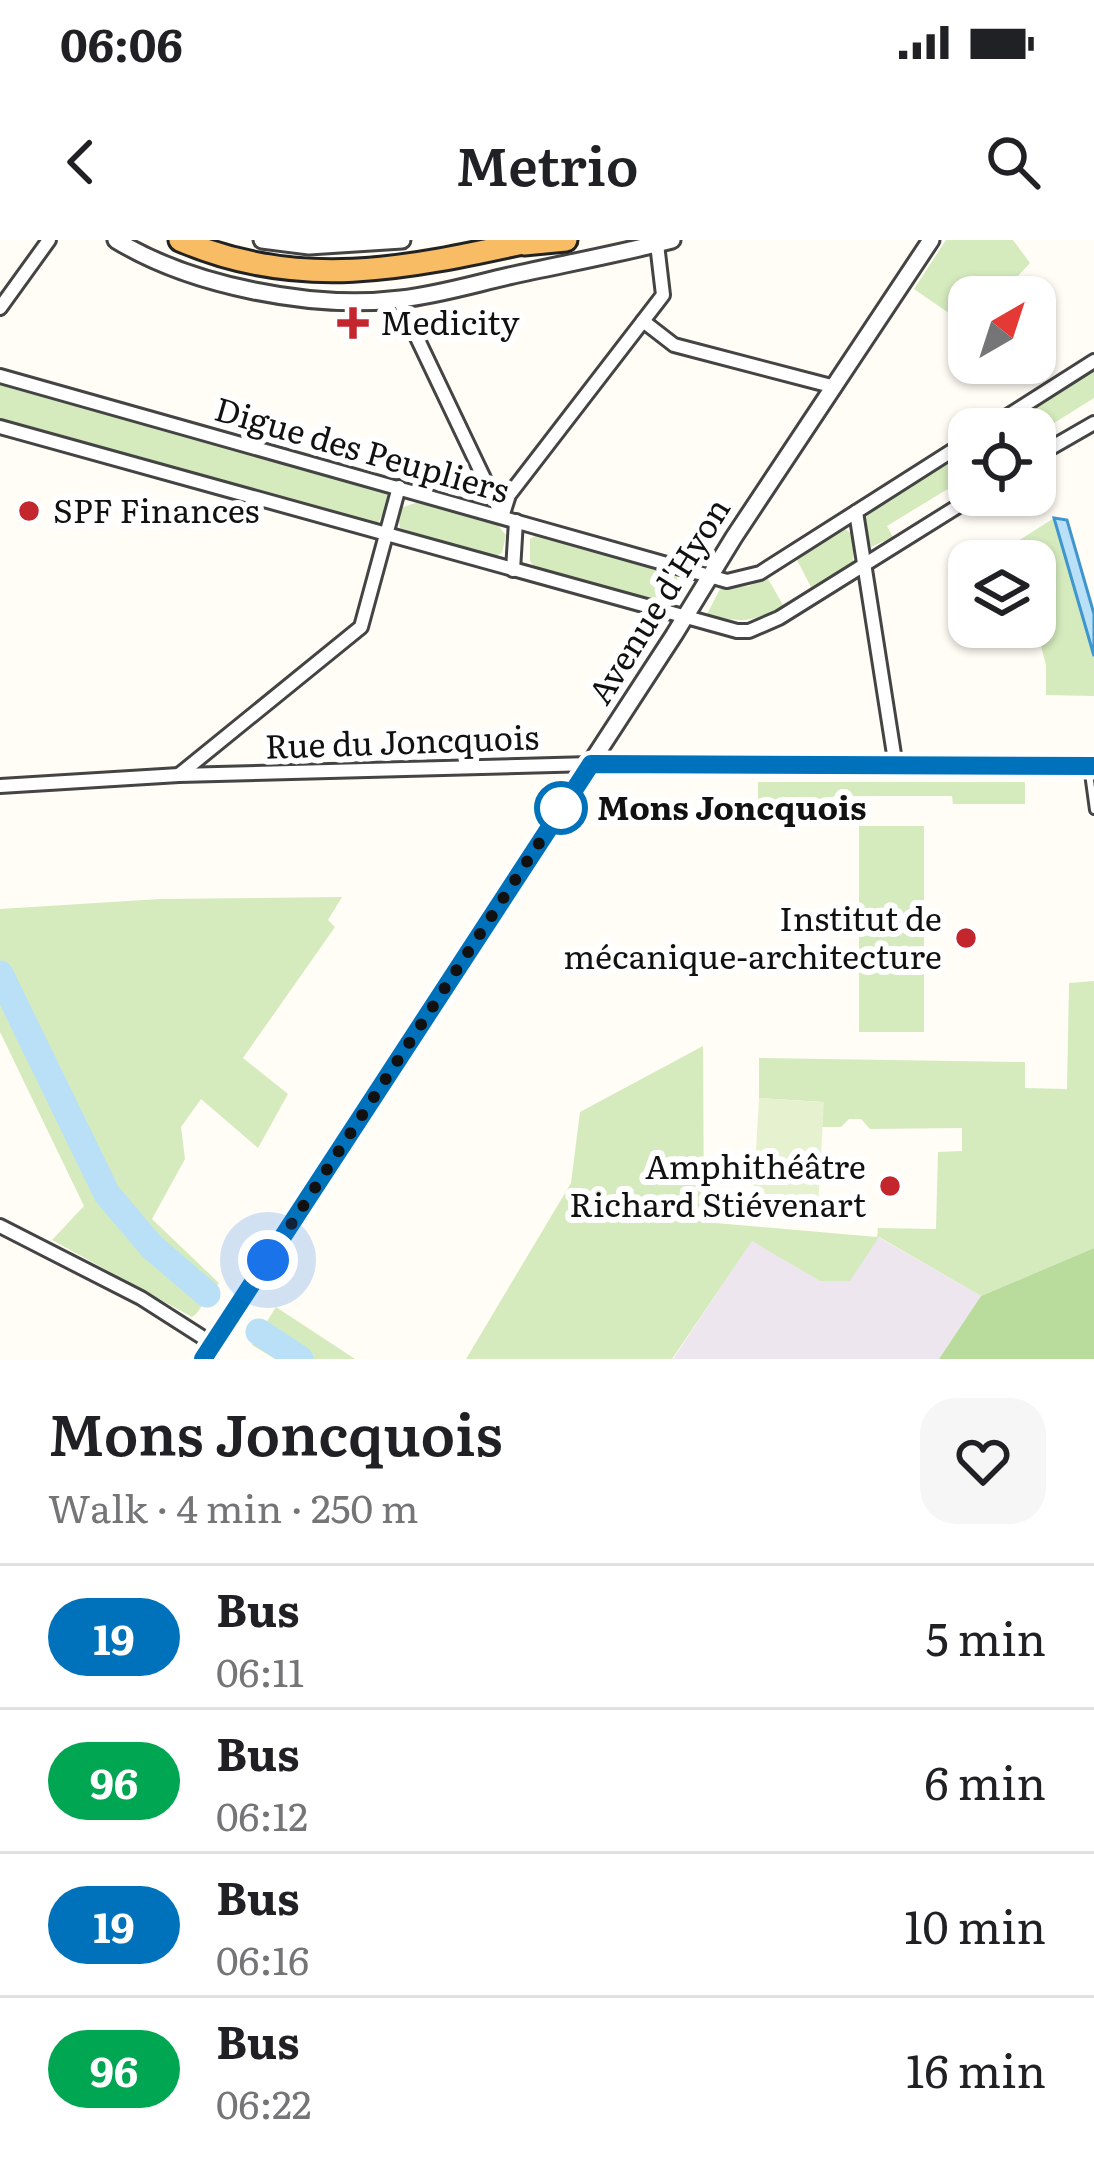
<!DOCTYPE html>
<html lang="en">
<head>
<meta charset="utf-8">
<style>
  :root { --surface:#fff; --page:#f6f6f6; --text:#202124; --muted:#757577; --line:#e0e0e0 }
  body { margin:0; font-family:Literata,serif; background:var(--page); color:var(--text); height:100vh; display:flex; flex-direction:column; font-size:45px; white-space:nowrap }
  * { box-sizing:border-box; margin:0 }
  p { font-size:39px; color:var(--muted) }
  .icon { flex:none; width:66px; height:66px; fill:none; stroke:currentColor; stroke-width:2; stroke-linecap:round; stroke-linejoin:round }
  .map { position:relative; height:1119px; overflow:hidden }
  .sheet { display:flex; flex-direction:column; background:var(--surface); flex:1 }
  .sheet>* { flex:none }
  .badge { padding:0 24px; border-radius:39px; font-size:42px; line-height:78px }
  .needle { width:78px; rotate:39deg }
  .buttons { position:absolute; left:948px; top:36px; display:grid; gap:24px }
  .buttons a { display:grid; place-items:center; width:108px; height:108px; border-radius:24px; background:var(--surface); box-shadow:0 3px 9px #0004; font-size:60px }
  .you { position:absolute; width:60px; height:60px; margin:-30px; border:9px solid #fff; border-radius:50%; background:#1a73e8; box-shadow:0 0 0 18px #1a73e833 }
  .map>.badge { position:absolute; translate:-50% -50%; box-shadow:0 0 0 6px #fff }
  .round { display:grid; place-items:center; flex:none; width:126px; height:126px; border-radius:36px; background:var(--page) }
  .overview { display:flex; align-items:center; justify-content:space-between; height:204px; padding:0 48px }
  h1 { font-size:57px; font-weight:600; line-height:90px }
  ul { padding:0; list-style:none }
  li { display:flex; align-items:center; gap:36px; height:144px; padding:0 48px; border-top:3px solid var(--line) }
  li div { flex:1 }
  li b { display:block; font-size:45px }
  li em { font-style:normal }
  li .badge { min-width:132px; font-weight:700; text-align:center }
  .status { display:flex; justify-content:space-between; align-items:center; height:84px; padding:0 60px; background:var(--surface); direction:ltr }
  .status svg { height:33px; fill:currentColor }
  header { display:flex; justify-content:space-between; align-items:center; height:156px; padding:0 48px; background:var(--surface); font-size:54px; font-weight:600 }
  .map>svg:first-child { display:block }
  .industrial { fill:#eee6ef }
  .green { fill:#d5ebbd }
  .forest { fill:#b9dc9c }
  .pitch { fill:#e6f2cf }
  .water { fill:#b9e0f7; stroke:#3f96cf; stroke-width:3 }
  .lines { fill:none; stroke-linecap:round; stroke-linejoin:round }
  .river { stroke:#b9e0f7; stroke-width:27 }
  .service-casing { stroke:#444; stroke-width:12 }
  .minor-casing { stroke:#444; stroke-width:18 }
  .tertiary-casing { stroke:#444; stroke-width:21 }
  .trunk-casing { stroke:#222; stroke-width:27 }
  .service { stroke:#fff; stroke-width:6 }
  .minor { stroke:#fff; stroke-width:12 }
  .tertiary { stroke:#fff; stroke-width:15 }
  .trunk { stroke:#f7bc64; stroke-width:21 }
  .line-casing { stroke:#fff; stroke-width:27 }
  .line { stroke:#0072bc; stroke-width:18 }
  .walk { stroke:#111; stroke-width:12; stroke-dasharray:0 21.6 }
  .poi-dot { fill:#c4262e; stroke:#fff; stroke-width:4.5 }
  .stop-dot { fill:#fff; stroke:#0072bc; stroke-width:6 }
  .labels { text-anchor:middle; stroke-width:12; stroke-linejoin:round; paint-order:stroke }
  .poi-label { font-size:33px; fill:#111; stroke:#fff; text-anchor:start }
  .street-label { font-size:33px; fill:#111; stroke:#fff }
  .stop-label { font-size:33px; font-weight:bold; fill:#111; stroke:#fff; text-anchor:start }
</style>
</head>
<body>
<div class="status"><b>06:06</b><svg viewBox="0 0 49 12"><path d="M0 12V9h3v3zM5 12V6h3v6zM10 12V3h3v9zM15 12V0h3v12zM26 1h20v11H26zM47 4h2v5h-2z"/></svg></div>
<header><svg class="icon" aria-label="back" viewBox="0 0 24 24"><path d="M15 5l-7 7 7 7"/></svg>Metrio<svg class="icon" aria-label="search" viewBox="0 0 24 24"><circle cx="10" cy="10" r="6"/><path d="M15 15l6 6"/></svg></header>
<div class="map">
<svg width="1094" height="1119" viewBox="0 0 1094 1119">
  <rect width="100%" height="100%" fill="#fffdf5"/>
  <polygon class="industrial" points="878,997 981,1056 939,1119 673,1119 752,1000 820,1041"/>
  <g class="green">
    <polygon points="946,0 1013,0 1030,23 998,57 969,57 969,87 914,49"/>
    <polygon points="1094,130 1094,158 1035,195 1035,189 996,189"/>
    <polygon points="0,145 386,252 390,260 378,283 0,178"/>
    <polygon points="969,208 969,236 887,286 893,297 871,307 863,286 868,272"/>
    <polygon points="422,261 495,282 506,295 502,313 492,318 400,288 398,275 403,267"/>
    <polygon points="1054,278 1094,416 1094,456 1046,455 1046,425 1035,383 1035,321 999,321 999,313"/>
    <polygon points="843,288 854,295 853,322 811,347 796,318"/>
    <polygon points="540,293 679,332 668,367 537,331 530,321 530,299"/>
    <path d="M767 337 783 365C755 383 739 383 707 374L720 349 749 346Z"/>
    <polygon points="758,542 1025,542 1025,564 953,564 952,556 833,556 832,563 758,563"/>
    <rect x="859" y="586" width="65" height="206"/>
    <polygon points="342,657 328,680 335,687 243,818 288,854 258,908 201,859 181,887 185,919 152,979 219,1043 196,1074 192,1077 52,1000 84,966 0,792 0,669 160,659"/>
    <polygon points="1094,741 1094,1008 981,1056 879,997 850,1041 820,1041 752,1001 672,1119 466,1119 571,943 580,872 703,806 704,982 877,997 878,988 936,989 938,912 962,911 962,888 870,889 861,879 849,879 841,887 822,887 823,862 759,858 759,818 1025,822 1025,848 1067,849 1069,743"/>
    <polygon points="276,1067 355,1119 275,1119 252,1105"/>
  </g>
  <polygon class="forest" points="1094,1008 1094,1119 939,1119 981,1056"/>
  <polygon class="pitch" points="759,858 824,862 818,967 753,963"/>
  <polygon class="water" points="1054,278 1067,280 1094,374 1094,416"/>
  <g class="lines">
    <g class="river">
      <polyline points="0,734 107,954 152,1007 207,1054"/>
      <polyline points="259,1092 300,1119"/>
    </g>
    <g class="service-casing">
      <polyline id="service" points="1088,526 1094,570"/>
    </g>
    <g class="minor-casing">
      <g id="minor">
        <polyline points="399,60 502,276"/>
        <polyline points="0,68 49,0"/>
        <polyline points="643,81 663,55 657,4"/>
        <polyline points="0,136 727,341 760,333 969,200"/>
        <polyline points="0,187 737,391 749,391 779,378 976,255"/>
        <polyline points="987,189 1094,121"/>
        <polyline points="1035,217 1094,183"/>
        <polyline points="856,272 896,527"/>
        <polyline points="502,277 509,255 643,81 674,105 835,147"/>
        <polyline points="513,330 516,281"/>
        <polyline points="180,534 361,387 399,247"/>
        <polyline points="0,546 179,535 591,524 1094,526"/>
        <polyline points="0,986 141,1058 213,1104"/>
      </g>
    </g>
    <g class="tertiary-casing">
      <g id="tertiary">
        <path d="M116 0C191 46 313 70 401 59 437 55 474 44 509 36 563 24 618 14 672 0"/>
        <polyline points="262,0 309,6 402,0"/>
        <polyline points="203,1119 674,395 734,297 931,0"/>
      </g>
    </g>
    <g class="trunk-casing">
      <g id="trunk">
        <path d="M180 0C302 53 412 27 536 0"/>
        <polyline points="524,4 566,0"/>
      </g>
    </g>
    <use href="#service" class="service"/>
    <use href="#minor" class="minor"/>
    <use href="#tertiary" class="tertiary"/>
    <use href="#trunk" class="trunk"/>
  </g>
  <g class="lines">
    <g class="line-casing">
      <polyline id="line" points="203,1119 591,524 1094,526"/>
    </g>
    <use href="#line" class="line"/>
    <polyline class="walk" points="268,1020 567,560 561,568"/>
  </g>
  <g class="poi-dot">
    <path d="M347 65h12v12h12v12h-12v12h-12v-12h-12v-12h12z"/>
    <circle cx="29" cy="271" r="12"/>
    <circle cx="966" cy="698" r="12"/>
    <circle cx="890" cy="946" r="12"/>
  </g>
  <circle class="stop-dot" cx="561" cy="568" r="24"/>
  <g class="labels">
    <g class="poi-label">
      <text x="380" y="95">Medicity</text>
      <text x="53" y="283">SPF Finances</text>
      <text x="942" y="691" text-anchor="end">Institut de<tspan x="942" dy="38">mécanique-architecture</tspan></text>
      <text x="866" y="939" text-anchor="end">Amphithéâtre<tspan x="866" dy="38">Richard Stiévenart</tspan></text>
    </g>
    <g class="street-label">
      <text transform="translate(362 210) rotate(16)" y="12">Digue des Peupliers</text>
      <text transform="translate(659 361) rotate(-58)" y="12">Avenue d'Hyon</text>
      <text transform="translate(402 502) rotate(-2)" y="12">Rue du Joncquois</text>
    </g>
    <g class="stop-label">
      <text x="597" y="580">Mons Joncquois</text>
    </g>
  </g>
</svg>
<div class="buttons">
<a><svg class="needle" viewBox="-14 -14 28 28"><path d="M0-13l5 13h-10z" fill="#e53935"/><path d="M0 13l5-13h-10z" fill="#757577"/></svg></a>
<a><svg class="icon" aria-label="locate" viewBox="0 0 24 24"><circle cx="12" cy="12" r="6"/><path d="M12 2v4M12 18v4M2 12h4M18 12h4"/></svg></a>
<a><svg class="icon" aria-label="layers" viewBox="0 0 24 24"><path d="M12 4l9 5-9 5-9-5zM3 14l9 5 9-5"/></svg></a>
</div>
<div class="you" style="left:268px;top:1020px"></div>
</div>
<section class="sheet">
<div class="overview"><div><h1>Mons Joncquois</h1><p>Walk · 4 min · 250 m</p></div><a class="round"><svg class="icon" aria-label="heart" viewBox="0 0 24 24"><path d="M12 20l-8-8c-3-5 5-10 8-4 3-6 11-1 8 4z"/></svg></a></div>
<ul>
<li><span class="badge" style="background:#0072bc;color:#fff">19</span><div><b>Bus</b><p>06:11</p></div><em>5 min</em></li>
<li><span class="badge" style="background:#00a651;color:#fff">96</span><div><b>Bus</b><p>06:12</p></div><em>6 min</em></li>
<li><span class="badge" style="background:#0072bc;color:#fff">19</span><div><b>Bus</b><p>06:16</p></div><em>10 min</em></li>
<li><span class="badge" style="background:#00a651;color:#fff">96</span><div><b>Bus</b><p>06:22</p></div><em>16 min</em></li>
</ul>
</section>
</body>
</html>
